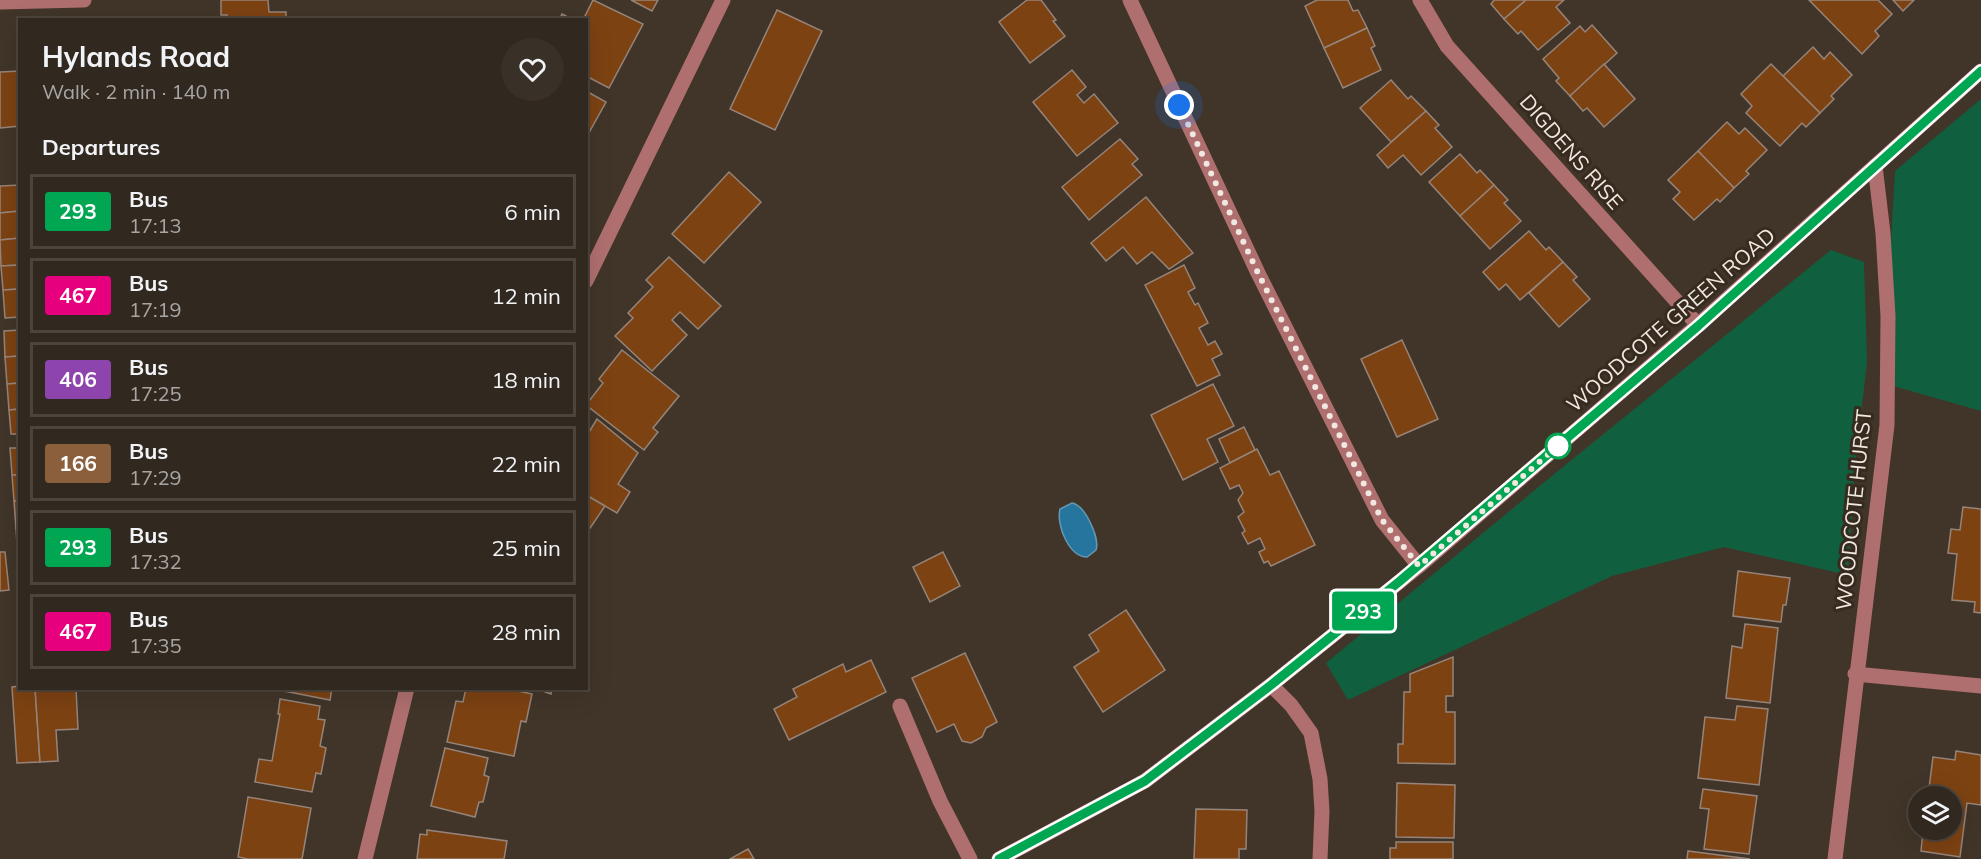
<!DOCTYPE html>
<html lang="en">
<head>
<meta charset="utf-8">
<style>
  :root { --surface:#31281f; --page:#393028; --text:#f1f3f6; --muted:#a8a6a4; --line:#4c443d }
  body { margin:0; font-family:Mulish,sans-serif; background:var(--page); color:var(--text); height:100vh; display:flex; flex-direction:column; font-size:22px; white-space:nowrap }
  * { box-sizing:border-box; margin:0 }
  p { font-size:20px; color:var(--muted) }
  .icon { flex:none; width:33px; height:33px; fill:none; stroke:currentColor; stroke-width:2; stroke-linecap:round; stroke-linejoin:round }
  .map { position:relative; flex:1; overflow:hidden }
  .panel { position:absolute; left:18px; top:18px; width:570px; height:672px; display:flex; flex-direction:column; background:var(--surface); border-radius:0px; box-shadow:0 6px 24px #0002,0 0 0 2px var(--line) }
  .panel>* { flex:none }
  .badge { padding:0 12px; border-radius:4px; font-size:21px; line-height:39px }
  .controls { position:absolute; left:1908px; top:786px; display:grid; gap:12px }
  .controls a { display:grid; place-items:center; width:54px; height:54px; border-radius:50%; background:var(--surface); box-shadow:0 6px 24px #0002,0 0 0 2px var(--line); font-size:30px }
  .you { position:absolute; width:30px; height:30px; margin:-15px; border:4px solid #fff; border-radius:50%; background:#1a73e8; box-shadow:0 0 0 9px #1a73e833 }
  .map>.badge { position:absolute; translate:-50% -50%; box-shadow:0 0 0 3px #fff }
  h2 { padding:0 24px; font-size:22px; line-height:54px }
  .round { display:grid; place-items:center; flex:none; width:63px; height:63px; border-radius:32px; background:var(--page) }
  .summary { display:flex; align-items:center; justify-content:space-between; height:102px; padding:0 24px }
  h1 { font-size:28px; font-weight:700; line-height:45px }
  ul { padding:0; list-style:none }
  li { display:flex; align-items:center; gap:18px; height:75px; margin:0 12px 9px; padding:0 12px; border:3px solid var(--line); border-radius:0px }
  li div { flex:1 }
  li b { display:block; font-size:22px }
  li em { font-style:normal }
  li .badge { min-width:66px; font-weight:700; text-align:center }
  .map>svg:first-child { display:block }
  .green { fill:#10603f }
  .water { fill:#26759f; stroke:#6398b3; stroke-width:1.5 }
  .building { fill:#7c4212; stroke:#96847a; stroke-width:1.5 }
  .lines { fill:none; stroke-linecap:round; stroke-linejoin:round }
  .minor { stroke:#af6f6f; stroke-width:15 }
  .line-casing { stroke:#fff; stroke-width:14 }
  .line { stroke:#00a651; stroke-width:9 }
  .walk { stroke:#f0e8e1; stroke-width:6; stroke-dasharray:0 10.8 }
  .stop-dot { fill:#fff; stroke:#00a651; stroke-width:3 }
  .labels { text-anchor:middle; stroke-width:6; stroke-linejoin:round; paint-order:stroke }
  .street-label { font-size:21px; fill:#f0e8e1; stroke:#372b1f }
</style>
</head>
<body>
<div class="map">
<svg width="1981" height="859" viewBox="0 0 1981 859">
  <rect width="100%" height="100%" fill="#413529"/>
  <g class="green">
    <polygon points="1981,99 1981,411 1883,383 1895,171"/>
    <polygon points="1831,250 1864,262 1867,362 1854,476 1848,575 1724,547 1612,576 1348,700 1326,663 1564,466"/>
  </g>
  <path class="water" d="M1072 503C1085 505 1100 538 1096 550L1087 557C1069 557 1056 525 1060 509Z"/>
  <g class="building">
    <polygon points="221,0 268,0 269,12 286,12 286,20 227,20 227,15 221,15"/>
    <polygon points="593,0 643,24 609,88 586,76 586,20 583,20"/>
    <polygon points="631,0 658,0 652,11"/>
    <polygon points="1027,0 1041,0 1056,20 1053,21 1065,36 1030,63 999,22"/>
    <polygon points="1317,0 1348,0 1353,11 1358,10 1367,28 1324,48 1305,6"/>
    <polygon points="1494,0 1526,0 1504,19 1491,4"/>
    <polygon points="1526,0 1564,0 1556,7 1570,23 1538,50 1521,31 1518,34 1504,19"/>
    <polygon points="1809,0 1878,0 1892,14 1875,31 1879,36 1862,54"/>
    <polygon points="1893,0 1914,0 1903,11"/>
    <polygon points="777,10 822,31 775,130 730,109"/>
    <polygon points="562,14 573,20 559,20"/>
    <polygon points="1592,25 1617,53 1570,96 1556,81 1559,78 1543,59 1580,26 1585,32"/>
    <polygon points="1367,28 1375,46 1371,48 1381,70 1343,88 1324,48"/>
    <polygon points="1813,47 1824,59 1830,52 1852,75 1831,96 1834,99 1820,113 1783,76"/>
    <polygon points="1604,64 1635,99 1604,127 1587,108 1583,111 1570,96"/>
    <polygon points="1771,64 1820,113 1806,127 1802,123 1780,146 1746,113 1752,106 1741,94"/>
    <polygon points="1072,70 1086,87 1077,95 1084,103 1094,94 1118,123 1077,156 1033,102"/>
    <polygon points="20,71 20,126 0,128 0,72"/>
    <polygon points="1391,80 1408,99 1411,96 1426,111 1391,142 1360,108"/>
    <polygon points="586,91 606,102 586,138"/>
    <polygon points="1426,111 1439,125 1435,128 1452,147 1421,175 1403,155 1388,168 1377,155"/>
    <polygon points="1727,122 1739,134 1745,128 1767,150 1746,171 1749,174 1734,188 1698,151"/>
    <polygon points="1120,139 1138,159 1132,164 1142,175 1089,220 1062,187"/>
    <polygon points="1698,151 1734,188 1720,202 1717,199 1694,220 1673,199 1680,192 1668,180"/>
    <polygon points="1460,154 1477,173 1480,170 1494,185 1460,216 1429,182"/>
    <polygon points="729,172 761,202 704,263 672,234"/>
    <polygon points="20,185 20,211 0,213 0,186"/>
    <polygon points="1494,185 1508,200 1504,203 1521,221 1490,249 1460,216"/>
    <polygon points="1146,197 1193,253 1169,269 1152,252 1137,264 1123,247 1106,261 1091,243"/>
    <polygon points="20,211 20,238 0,240 0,213"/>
    <polygon points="1529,231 1546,250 1549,247 1563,262 1520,300 1506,284 1499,290 1483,272"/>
    <polygon points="20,238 20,265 1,266 0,240"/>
    <polygon points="669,257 721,306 698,329 680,312 672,320 687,335 652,371 615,336 633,318 628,313 653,287 646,280"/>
    <polygon points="1563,262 1577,277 1573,280 1590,299 1559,327 1529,293"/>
    <polygon points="20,265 20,289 3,290 1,266"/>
    <polygon points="1184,265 1195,288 1188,292 1195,305 1198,303 1208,323 1199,328 1208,345 1215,341 1222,354 1212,359 1220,375 1197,386 1145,285"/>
    <polygon points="20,289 20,317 5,318 3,290"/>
    <polygon points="20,330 20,356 5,357 4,331"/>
    <polygon points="1402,340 1438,419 1397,437 1361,359"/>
    <polygon points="622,350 679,396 653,428 658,432 644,450 586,405 603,383 599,379"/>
    <polygon points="20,356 20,383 7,384 5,357"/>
    <polygon points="20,383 20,409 9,410 7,384"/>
    <polygon points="1213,384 1234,426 1207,439 1218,462 1183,480 1151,415"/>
    <polygon points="20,409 20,434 11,434 9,410"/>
    <polygon points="597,419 638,453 618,484 630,492 617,513 586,495 586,437"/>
    <polygon points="1244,427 1255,450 1230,463 1219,439"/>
    <polygon points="10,448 20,448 20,475 12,475"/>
    <polygon points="1257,449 1270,475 1279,471 1315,545 1271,566 1268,561 1264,563 1259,552 1265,549 1260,538 1248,544 1242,533 1245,531 1238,517 1244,512 1238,500 1243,493 1239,485 1230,489 1220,468"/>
    <polygon points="12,475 20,475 20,501 14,501"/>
    <polygon points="586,495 605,506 586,534"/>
    <polygon points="14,501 20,501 20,527 16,528"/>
    <polygon points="1963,507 1981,509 1981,613 1974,612 1975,602 1952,600 1957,554 1948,553 1951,529 1960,530"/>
    <polygon points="20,527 20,559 18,559 16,528"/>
    <polygon points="0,552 5,552 9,590 0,591"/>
    <polygon points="943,552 960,586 930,602 913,567"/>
    <polygon points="1738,571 1790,578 1786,605 1783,605 1781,622 1733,616"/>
    <polygon points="1126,610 1165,670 1103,712 1074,667 1099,651 1089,635"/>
    <polygon points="1745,624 1778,628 1770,703 1726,698 1732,646 1742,648"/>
    <polygon points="965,653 997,722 986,728 982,737 971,743 962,741 954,724 937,732 912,678"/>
    <polygon points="1453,657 1453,696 1446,696 1446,712 1455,712 1455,764 1398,763 1398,744 1403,744 1404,692 1410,692 1410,674"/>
    <polygon points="871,660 886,692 789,740 774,709 797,697 793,689 843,664 846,672"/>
    <polygon points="20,686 20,688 35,688 40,762 17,763 12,687"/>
    <polygon points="35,688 76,688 78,729 56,730 58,761 40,762"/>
    <polygon points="269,688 332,688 330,700"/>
    <polygon points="466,688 504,688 532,694 526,722 521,721 514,756 447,742 456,701 463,702"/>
    <polygon points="534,688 552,688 551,694"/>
    <polygon points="280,699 320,706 318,719 325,720 320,746 326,748 321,774 316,773 312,792 255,782 259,759 272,761 280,714 278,714"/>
    <polygon points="1737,706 1768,709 1759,785 1698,778 1705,717 1735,720"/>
    <polygon points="445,748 488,758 484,775 489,777 483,802 479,802 475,817 431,806"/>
    <polygon points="1956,751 1981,755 1981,805 1967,803 1960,857 1921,851 1923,830 1952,830 1952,796 1928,796 1933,757 1955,760"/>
    <polygon points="1397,783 1455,785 1454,838 1396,837"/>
    <polygon points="1703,789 1757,796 1749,854 1704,849 1709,809 1700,808"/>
    <polygon points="248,797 311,808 302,859 248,859 238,857"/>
    <polygon points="1916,803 1918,804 1918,827 1913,826"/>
    <polygon points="1196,809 1247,810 1246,849 1239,849 1239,859 1194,859"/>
    <polygon points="427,830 507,841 504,859 417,859 420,834 427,835"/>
    <polygon points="1396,842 1453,842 1453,859 1390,859 1390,848 1396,848"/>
    <polygon points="748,849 754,859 730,859"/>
    <polygon points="1688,851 1750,859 1687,859"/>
  </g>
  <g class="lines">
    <g class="minor">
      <polyline points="1130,0 1258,273 1382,520 1419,566"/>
      <polyline points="1420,0 1447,46 1698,325"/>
      <polyline points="0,2 84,0"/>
      <polyline points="586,281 723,0"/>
      <polyline points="1855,674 1981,686"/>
      <polyline points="1271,685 1291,705 1311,733 1320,779 1322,811 1320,859"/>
      <polyline points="900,706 940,801 970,859"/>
      <polyline points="365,859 407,688"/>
      <polyline points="999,859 1145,781 1271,685 1419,566 1698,325 1981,71"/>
      <polyline points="1835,859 1887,425 1888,316 1883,233 1875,166"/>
    </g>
  </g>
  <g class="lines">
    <g class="line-casing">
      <polyline id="line" points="999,859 1145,781 1271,685 1400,581 1698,326 1981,71"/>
    </g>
    <use href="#line" class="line"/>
    <polyline class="walk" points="1179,105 1258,273 1382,520 1419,566 1558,446"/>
  </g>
  <circle class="stop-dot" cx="1558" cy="446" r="12"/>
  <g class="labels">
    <g class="street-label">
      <text transform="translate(1571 152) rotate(49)" y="7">DIGDENS RISE</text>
      <text transform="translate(1671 320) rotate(-41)" y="7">WOODCOTE GREEN ROAD</text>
      <text transform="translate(1854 510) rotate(-84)" y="7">WOODCOTE HURST</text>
    </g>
  </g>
</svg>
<div class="controls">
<a><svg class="icon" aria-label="layers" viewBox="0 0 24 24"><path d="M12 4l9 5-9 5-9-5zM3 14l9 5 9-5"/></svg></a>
</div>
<div class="you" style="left:1179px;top:105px"></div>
<b class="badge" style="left:1363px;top:611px;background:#00a651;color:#fff">293</b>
<section class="panel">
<div class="summary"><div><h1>Hylands Road</h1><p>Walk · 2 min · 140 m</p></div><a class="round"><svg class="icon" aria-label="heart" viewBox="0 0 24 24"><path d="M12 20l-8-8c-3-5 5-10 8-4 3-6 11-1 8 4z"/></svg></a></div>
<h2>Departures</h2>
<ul>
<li><span class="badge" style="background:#00a651;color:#fff">293</span><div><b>Bus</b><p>17:13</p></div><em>6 min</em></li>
<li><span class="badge" style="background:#e6007e;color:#fff">467</span><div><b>Bus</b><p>17:19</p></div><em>12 min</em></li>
<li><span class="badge" style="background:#8e44ad;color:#fff">406</span><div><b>Bus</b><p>17:25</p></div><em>18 min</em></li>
<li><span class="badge" style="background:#8b5e3c;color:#fff">166</span><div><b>Bus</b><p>17:29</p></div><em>22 min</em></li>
<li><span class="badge" style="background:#00a651;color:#fff">293</span><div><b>Bus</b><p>17:32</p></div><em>25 min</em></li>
<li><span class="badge" style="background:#e6007e;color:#fff">467</span><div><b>Bus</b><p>17:35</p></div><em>28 min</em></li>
</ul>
</section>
</div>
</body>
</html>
